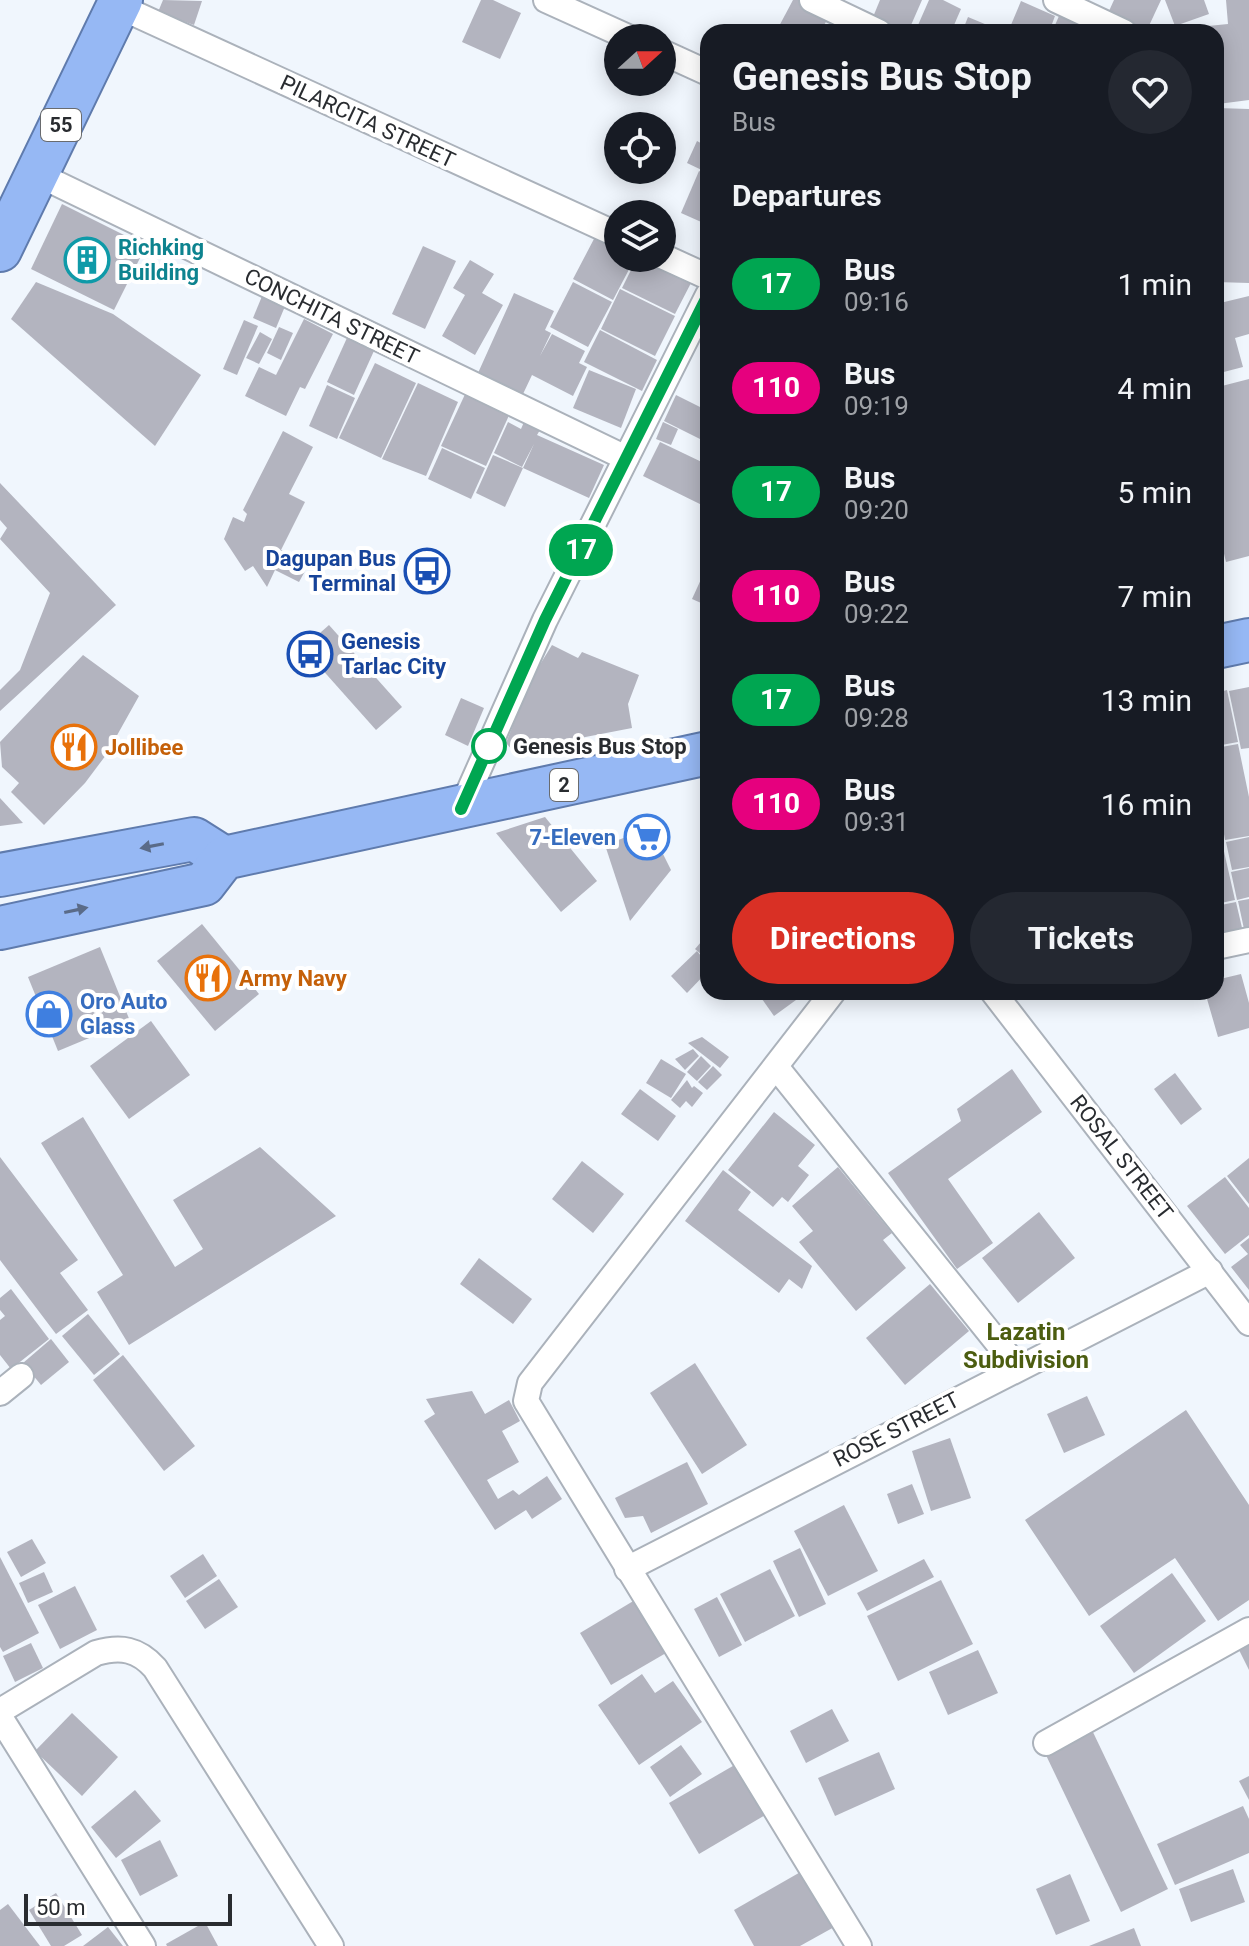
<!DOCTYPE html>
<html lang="en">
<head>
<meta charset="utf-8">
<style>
  :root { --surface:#171b24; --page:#242831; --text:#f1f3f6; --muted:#9ea1a6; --accent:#d93025 }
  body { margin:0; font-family:Roboto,sans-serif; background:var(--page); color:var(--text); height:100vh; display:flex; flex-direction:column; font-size:30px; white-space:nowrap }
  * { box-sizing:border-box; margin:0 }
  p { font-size:26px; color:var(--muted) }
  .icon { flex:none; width:44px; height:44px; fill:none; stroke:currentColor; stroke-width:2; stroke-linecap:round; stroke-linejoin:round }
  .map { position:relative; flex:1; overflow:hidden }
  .panel { position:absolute; left:700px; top:24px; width:524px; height:976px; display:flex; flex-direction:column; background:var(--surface); border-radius:24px; box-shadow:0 4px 20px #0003 }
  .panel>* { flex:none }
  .badge { padding:0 16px; border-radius:26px; font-size:28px; line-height:52px }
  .needle { width:52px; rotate:69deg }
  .controls { position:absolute; left:604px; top:24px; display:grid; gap:16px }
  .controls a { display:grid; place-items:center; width:72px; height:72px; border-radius:50%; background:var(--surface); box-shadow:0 4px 20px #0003; font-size:40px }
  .scale { position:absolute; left:24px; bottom:20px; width:208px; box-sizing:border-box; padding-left:8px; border:4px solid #292c30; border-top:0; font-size:22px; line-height:28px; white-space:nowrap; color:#292c30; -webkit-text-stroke:6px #fff; paint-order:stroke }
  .map>.badge { position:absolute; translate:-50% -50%; box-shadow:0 0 0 4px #fff }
  h2 { padding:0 32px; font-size:30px; line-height:72px }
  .round { display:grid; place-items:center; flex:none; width:84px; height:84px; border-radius:42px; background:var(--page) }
  .overview { display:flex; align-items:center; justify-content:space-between; height:136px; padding:0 32px }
  h1 { font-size:38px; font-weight:700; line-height:60px }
  .button { display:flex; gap:16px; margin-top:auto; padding:16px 32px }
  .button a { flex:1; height:92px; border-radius:48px; background:var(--accent); color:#fff; font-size:32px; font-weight:700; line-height:92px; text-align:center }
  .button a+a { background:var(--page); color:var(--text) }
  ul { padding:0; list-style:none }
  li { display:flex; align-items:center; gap:24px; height:104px; padding:0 32px }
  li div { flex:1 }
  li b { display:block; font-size:30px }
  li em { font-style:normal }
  li .badge { min-width:88px; font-weight:700; text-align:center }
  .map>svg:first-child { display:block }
  .building { fill:#b3b4bf }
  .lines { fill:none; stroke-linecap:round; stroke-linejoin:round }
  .minor-casing { stroke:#abb2bb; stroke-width:28 }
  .trunk-casing { stroke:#5f7bad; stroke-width:46 }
  .minor { stroke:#fff; stroke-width:24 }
  .trunk { stroke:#96b8f4; stroke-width:42 }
  .oneway { fill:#5a6b88 }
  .line-casing { stroke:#fff; stroke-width:18 }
  .line { stroke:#00a651; stroke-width:12 }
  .stop-dot { fill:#fff; stroke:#00a651; stroke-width:4 }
  .labels { text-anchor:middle; stroke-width:8; stroke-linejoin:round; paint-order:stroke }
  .shield { fill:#fff; stroke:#696b6e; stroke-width:2 }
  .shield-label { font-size:20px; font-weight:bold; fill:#292c30 }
  .street-label { font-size:22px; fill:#292c30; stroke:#fff }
  .culture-label { font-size:22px; font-weight:bold; fill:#0d838f; stroke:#fff; text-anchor:start }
  .transit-label { font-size:22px; font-weight:bold; fill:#164399; stroke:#fff; text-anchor:end }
  .stop-label { font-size:22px; font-weight:bold; fill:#292c30; stroke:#fff; text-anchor:start }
  .food-label { font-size:22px; font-weight:bold; fill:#c56008; stroke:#fff; text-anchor:start }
  .shop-label { font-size:22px; font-weight:bold; fill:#366cbe; stroke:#fff; text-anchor:end }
  .neighbourhood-label { font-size:24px; font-weight:bold; fill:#4c5d10; stroke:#fff }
</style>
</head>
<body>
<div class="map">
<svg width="1249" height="1946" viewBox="0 0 1249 1946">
  <rect width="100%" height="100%" fill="#f0f6fd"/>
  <g class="building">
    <polygon points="163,0 202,1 194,25 158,12"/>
    <polygon points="481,0 493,0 521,13 500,59 462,42"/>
    <polygon points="793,0 804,0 830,15 820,32 777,30"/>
    <polygon points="880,0 922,0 908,32 873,17"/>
    <polygon points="929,0 943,0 961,9 951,32 915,32"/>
    <polygon points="1114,0 1161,0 1147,30 1109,11"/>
    <polygon points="1165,0 1204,0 1209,14 1175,26"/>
    <polygon points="1226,0 1249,0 1249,100 1218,104 1216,32 1209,32 1208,26 1228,24"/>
    <polygon points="1021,1 1055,16 1049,32 1008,32"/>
    <polygon points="1059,16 1096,32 1052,32"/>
    <polygon points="968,17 1004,32 962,32"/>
    <polygon points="1217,108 1249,109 1249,283 1216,282"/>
    <polygon points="697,141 708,147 708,173 687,163"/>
    <polygon points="699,171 708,175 708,225 681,213"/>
    <polygon points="62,204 146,246 114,310 31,269"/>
    <polygon points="595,237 618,249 618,258 635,258 613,300 573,279"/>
    <polygon points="423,246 456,261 425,329 392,314"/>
    <polygon points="637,258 646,258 692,281 675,314 622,288"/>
    <polygon points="470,260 494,274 482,293 503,305 475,355 442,336 465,295 453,288"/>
    <polygon points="36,282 113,314 201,375 155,446 11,319"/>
    <polygon points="573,282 612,302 588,347 550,327"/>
    <polygon points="265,289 288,299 276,328 253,318"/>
    <polygon points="620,289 675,316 655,356 601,329"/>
    <polygon points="514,293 554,311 545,330 551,333 540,356 552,334 585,351 579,363 587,367 573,396 532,375 523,394 478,373"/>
    <polygon points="1249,296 1249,334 1235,338 1243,367 1216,374 1216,304"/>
    <polygon points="304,319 333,334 305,389 300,387 286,416 245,396 259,367 276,375"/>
    <polygon points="244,320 258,326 237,375 223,369"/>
    <polygon points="279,327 293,333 281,360 267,353"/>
    <polygon points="351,329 378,342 354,395 327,382"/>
    <polygon points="600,330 657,360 642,391 584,362"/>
    <polygon points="260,332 272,339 259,364 246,358"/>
    <polygon points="375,363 416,383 381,458 339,438"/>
    <polygon points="589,370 636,389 621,428 573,408"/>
    <polygon points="1249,379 1249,556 1226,562 1219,533 1216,534 1216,406 1222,405 1218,387"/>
    <polygon points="418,383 458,402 426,476 382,459"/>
    <polygon points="327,385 355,398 337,439 309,426"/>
    <polygon points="467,390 511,411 486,466 441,446"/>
    <polygon points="676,395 708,411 708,443 664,421"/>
    <polygon points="508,422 521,429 524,422 540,430 537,435 604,465 589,498 523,468 534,444 522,467 494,453"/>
    <polygon points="663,422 678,429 671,445 656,439"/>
    <polygon points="283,431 313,447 289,494 305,502 281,550 309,564 299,582 275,570 267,587 253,566 245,571 224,539 233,517 244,522 247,514 243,510"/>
    <polygon points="660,442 708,465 708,508 643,476"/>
    <polygon points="442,448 485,468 471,499 428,479"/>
    <polygon points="493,455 523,468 505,507 476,493"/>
    <polygon points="0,483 116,605 0,711 0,690 20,670 50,593 0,539 7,528 0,520"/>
    <polygon points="708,564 708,606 692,599"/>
    <polygon points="329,625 402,707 376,730 303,648"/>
    <polygon points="552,645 578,658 582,652 639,675 628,704 632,728 513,751 506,743 531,679"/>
    <polygon points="83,655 139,696 106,755 85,783 44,825 11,792 19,783 2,767 0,742"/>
    <polygon points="1249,687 1249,748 1241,749 1229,691"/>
    <polygon points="1227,690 1238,742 1216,746 1216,693"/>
    <polygon points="461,698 484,708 468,746 445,735"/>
    <polygon points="1238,744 1249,797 1249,836 1225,840 1221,816 1216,817 1216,748"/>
    <polygon points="0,798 23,823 0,826"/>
    <polygon points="708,805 708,843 700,807"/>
    <polygon points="545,817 597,881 561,912 496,833"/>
    <polygon points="1216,820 1223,846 1216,847"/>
    <polygon points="650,828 671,870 630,921 605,845"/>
    <polygon points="1249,837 1249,867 1232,870 1226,842"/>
    <polygon points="1223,847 1235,900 1216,904 1216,849"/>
    <polygon points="1249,868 1249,897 1237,900 1231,872"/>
    <polygon points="1249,899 1249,928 1244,929 1238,901"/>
    <polygon points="1236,902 1243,932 1216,938 1216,906"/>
    <polygon points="202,924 259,994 215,1031 157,961"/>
    <polygon points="708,934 708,960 695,949"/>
    <polygon points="100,947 130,1021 58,1051 28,977"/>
    <polygon points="697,951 708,965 708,971 687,993 671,976"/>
    <polygon points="1241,974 1249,1003 1249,1028 1218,1037 1205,992 1216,992 1216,980"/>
    <polygon points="757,992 807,992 774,1016"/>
    <polygon points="151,1021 190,1075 129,1119 90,1066"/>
    <polygon points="702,1037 729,1057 720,1068 688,1043"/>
    <polygon points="693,1049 699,1056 685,1070 675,1059"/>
    <polygon points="701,1056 711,1066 697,1081 687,1072"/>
    <polygon points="661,1059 686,1074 671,1098 646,1083"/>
    <polygon points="713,1066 722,1075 707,1090 698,1082"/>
    <polygon points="1012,1069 1042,1112 948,1179 993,1243 957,1269 888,1173 961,1121 957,1109"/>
    <polygon points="1175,1073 1202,1109 1181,1125 1154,1089"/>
    <polygon points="687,1080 692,1088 694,1086 703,1093 692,1107 686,1101 680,1108 671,1100"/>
    <polygon points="640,1089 676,1116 658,1141 621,1114"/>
    <polygon points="774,1112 815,1145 798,1166 809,1175 788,1202 782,1197 773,1207 728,1170"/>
    <polygon points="83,1117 175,1267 203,1249 173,1200 260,1147 336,1216 129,1345 97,1292 123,1275 41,1143"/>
    <polygon points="0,1157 78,1260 60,1273 88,1310 56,1334 0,1260"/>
    <polygon points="1249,1158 1249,1204 1227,1176"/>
    <polygon points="582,1161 624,1194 593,1233 552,1199"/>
    <polygon points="838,1167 892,1233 883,1240 906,1268 856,1311 799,1242 813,1231 792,1206"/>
    <polygon points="723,1170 751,1192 738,1210 812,1266 802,1289 789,1279 779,1293 685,1221"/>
    <polygon points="1225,1177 1249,1208 1249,1235 1225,1254 1187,1206"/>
    <polygon points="1039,1212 1075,1258 1018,1303 982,1258"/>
    <polygon points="1249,1238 1249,1290 1231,1267 1248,1254 1240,1245"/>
    <polygon points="479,1258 532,1299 513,1324 460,1284"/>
    <polygon points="930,1284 969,1331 905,1385 866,1338"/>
    <polygon points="11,1289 49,1339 11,1369 0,1355 0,1320 5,1316 0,1310 0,1298"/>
    <polygon points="88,1314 120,1354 94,1375 62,1336"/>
    <polygon points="51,1339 69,1362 41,1385 23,1363"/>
    <polygon points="123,1355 195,1446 164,1471 93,1380"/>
    <polygon points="695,1363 747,1445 702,1474 650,1393"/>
    <polygon points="472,1391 485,1414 509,1400 520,1421 502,1431 519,1462 487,1480 498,1499 513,1490 519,1495 547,1476 562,1499 532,1519 526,1510 495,1530 424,1421 435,1414 426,1399"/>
    <polygon points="1087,1396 1105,1435 1064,1453 1047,1414"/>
    <polygon points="1186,1410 1249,1505 1249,1600 1218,1621 1175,1558 1089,1616 1025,1520"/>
    <polygon points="950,1438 971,1498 931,1511 912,1451"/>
    <polygon points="687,1462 708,1504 651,1533 643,1516 625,1518 615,1498"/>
    <polygon points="912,1484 924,1514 898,1524 887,1494"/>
    <polygon points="844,1505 878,1571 828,1596 794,1531"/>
    <polygon points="32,1539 46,1563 21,1577 7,1552"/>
    <polygon points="800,1548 826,1604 799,1617 773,1561"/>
    <polygon points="203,1554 217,1576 185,1598 170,1576"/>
    <polygon points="0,1557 39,1633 3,1652 0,1647"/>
    <polygon points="924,1559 934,1577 867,1611 857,1593"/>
    <polygon points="770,1569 795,1616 745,1642 720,1594"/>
    <polygon points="44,1572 53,1592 28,1603 19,1583"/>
    <polygon points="1172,1573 1206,1621 1134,1673 1100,1626"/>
    <polygon points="219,1579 238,1607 205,1629 186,1601"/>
    <polygon points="941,1580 973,1644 898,1681 867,1616"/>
    <polygon points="75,1586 97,1630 60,1649 38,1605"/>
    <polygon points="717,1597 742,1645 719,1657 694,1609"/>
    <polygon points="635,1600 666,1653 611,1685 580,1633"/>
    <polygon points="1249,1639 1249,1670 1237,1646"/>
    <polygon points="31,1643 43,1668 15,1682 3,1656"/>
    <polygon points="978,1650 998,1693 948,1715 929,1672"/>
    <polygon points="642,1674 655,1693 673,1681 702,1722 639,1765 598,1705"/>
    <polygon points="832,1709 849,1741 806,1763 790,1731"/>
    <polygon points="72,1713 118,1757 82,1796 35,1751"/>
    <polygon points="1091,1728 1168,1889 1121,1912 1044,1751"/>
    <polygon points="681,1745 702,1774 670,1797 650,1767"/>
    <polygon points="879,1752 895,1789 835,1816 818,1778"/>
    <polygon points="738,1763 767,1814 699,1854 669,1803"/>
    <polygon points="1249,1776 1249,1800 1239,1781"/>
    <polygon points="135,1790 161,1821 116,1858 91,1827"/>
    <polygon points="1243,1806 1249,1819 1249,1853 1175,1885 1157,1844"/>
    <polygon points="160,1840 178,1876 140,1896 121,1860"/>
    <polygon points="1233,1869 1245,1902 1191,1922 1179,1889"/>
    <polygon points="804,1870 836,1926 800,1946 754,1946 734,1910"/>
    <polygon points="1070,1874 1090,1921 1056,1935 1036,1889"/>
    <polygon points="56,1893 82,1935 64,1946 51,1946 29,1910"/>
    <polygon points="8,1904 40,1946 0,1946 0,1910"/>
    <polygon points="205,1922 218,1946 167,1946 166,1944"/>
    <polygon points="108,1927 123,1946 83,1946"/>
    <polygon points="1134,1928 1141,1946 1089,1946"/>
  </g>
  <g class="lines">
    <g class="minor-casing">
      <g id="minor">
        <polyline points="546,0 630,38"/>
        <polyline points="812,0 879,32"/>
        <polyline points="1056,0 1124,32"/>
        <polyline points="118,6 618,235"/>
        <polyline points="662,52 708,73"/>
        <polyline points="37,174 626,458"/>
        <polyline points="662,256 708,277"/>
        <polyline points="461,809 545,620 708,295"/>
        <polyline points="1216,947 1249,940"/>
        <polyline points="833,992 530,1383 526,1401 859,1946"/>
        <polyline points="993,992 1249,1323"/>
        <polyline points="777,1068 1017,1367"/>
        <polyline points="0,1393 21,1376"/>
        <polyline points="627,1569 1210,1271"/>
        <path d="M0 1711 96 1653C121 1646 138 1649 155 1668L331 1946"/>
        <polyline points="0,1717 143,1946"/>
        <polyline points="1046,1743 1249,1630"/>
      </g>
    </g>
    <g class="trunk-casing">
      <g id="trunk">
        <polyline points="0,250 121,0"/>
        <polyline points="1216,647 1249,640"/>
        <polyline points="0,875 194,839 224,858"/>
        <polyline points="0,928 204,884 224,858 708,753"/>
      </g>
    </g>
    <use href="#minor" class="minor"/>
    <use href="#trunk" class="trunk"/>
  </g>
  <defs><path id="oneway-solid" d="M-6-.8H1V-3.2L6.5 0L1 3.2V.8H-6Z" transform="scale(2)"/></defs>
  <g class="oneway">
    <use href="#oneway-solid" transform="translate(152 846) rotate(169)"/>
    <use href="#oneway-solid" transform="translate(76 910) rotate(-12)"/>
  </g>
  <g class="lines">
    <g class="line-casing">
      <polyline id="line" points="461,809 545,620 708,295"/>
    </g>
    <use href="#line" class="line"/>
  </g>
  <defs>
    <g id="building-ring" transform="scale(2.3)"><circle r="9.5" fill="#fff" stroke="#0f9aa8" stroke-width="1.5"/><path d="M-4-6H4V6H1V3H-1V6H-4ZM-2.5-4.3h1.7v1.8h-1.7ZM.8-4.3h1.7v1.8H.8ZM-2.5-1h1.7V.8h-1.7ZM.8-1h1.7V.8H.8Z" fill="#0f9aa8"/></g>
    <g id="bus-ring" transform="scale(2.3)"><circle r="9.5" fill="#fff" stroke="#1a4fb4" stroke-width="1.5"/><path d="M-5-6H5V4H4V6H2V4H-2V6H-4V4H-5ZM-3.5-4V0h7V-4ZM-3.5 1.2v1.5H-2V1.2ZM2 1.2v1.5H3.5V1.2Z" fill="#1a4fb4"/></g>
    <g id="restaurant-ring" transform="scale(2.3)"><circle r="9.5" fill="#fff" stroke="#e8710a" stroke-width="1.5"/><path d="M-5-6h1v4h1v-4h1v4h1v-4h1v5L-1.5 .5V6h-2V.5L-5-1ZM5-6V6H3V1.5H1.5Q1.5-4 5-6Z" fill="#e8710a"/></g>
    <g id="supermarket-ring" transform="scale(2.3)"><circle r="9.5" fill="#fff" stroke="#3f7fe0" stroke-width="1.5"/><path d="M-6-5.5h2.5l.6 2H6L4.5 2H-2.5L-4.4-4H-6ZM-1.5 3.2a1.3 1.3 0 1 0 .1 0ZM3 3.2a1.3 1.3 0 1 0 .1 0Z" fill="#3f7fe0"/></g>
    <g id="shop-ring" transform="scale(2.3)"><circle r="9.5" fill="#fff" stroke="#3f7fe0" stroke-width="1.5"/><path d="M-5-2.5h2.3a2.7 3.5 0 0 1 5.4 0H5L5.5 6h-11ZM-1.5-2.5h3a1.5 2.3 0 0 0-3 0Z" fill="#3f7fe0"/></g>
  </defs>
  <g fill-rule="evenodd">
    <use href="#building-ring" x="87" y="260"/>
    <use href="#bus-ring" x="427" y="571"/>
    <use href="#bus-ring" x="310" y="654"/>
    <use href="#restaurant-ring" x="74" y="747"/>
    <use href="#supermarket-ring" x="647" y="837"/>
    <use href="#restaurant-ring" x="208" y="978"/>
    <use href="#shop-ring" x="49" y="1014"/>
  </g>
  <circle class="stop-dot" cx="489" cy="746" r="16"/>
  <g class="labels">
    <g class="shield">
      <rect x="41" y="109" width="40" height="32" rx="6"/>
      <rect x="550" y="769" width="28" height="32" rx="6"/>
    </g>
    <g class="shield-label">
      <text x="61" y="132">55</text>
      <text x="564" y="792">2</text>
    </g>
    <g class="street-label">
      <text transform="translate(368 121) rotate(25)" y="8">PILARCITA STREET</text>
      <text transform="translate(332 316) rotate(26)" y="8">CONCHITA STREET</text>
      <text transform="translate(1122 1157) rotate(52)" y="8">ROSAL STREET</text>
      <text transform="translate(896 1429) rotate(-27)" y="8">ROSE STREET</text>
    </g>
    <g class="culture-label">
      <text x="118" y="255">Richking<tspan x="118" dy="25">Building</tspan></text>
    </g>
    <g class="transit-label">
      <text x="396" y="566">Dagupan Bus<tspan x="396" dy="25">Terminal</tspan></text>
      <text x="341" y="649" text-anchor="start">Genesis<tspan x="341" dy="25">Tarlac City</tspan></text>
    </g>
    <g class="stop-label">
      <text x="513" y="754">Genesis Bus Stop</text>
    </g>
    <g class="food-label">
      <text x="105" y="755">Jollibee</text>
      <text x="239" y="986">Army Navy</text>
    </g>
    <g class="shop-label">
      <text x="616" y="845">7-Eleven</text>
      <text x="80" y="1009" text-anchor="start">Oro Auto<tspan x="80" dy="25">Glass</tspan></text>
    </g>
    <g class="neighbourhood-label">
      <text x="1026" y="1340">Lazatin<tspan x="1026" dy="28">Subdivision</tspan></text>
    </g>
  </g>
</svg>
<div class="controls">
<a><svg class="needle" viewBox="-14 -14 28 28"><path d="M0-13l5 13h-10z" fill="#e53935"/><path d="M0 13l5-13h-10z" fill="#9ea1a6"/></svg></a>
<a><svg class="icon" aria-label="locate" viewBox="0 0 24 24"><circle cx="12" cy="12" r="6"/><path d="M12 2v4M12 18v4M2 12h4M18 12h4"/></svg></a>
<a><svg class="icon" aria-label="layers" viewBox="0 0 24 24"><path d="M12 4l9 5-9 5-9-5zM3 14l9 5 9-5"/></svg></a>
</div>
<div class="scale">50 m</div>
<b class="badge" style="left:581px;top:550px;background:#00a651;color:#fff">17</b>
<section class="panel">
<div class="overview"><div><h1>Genesis Bus Stop</h1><p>Bus</p></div><a class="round"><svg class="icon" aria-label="heart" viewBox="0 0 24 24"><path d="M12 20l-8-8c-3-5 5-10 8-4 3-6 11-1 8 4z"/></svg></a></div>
<h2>Departures</h2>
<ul>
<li><span class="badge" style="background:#00a651;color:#fff">17</span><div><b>Bus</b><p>09:16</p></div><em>1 min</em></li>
<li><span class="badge" style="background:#e6007e;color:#fff">110</span><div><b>Bus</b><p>09:19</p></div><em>4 min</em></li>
<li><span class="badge" style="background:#00a651;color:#fff">17</span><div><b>Bus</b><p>09:20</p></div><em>5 min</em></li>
<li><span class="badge" style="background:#e6007e;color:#fff">110</span><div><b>Bus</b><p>09:22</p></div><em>7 min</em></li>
<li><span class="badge" style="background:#00a651;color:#fff">17</span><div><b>Bus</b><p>09:28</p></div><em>13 min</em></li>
<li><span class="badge" style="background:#e6007e;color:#fff">110</span><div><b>Bus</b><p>09:31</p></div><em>16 min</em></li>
</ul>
<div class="button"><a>Directions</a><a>Tickets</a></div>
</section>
</div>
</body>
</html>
